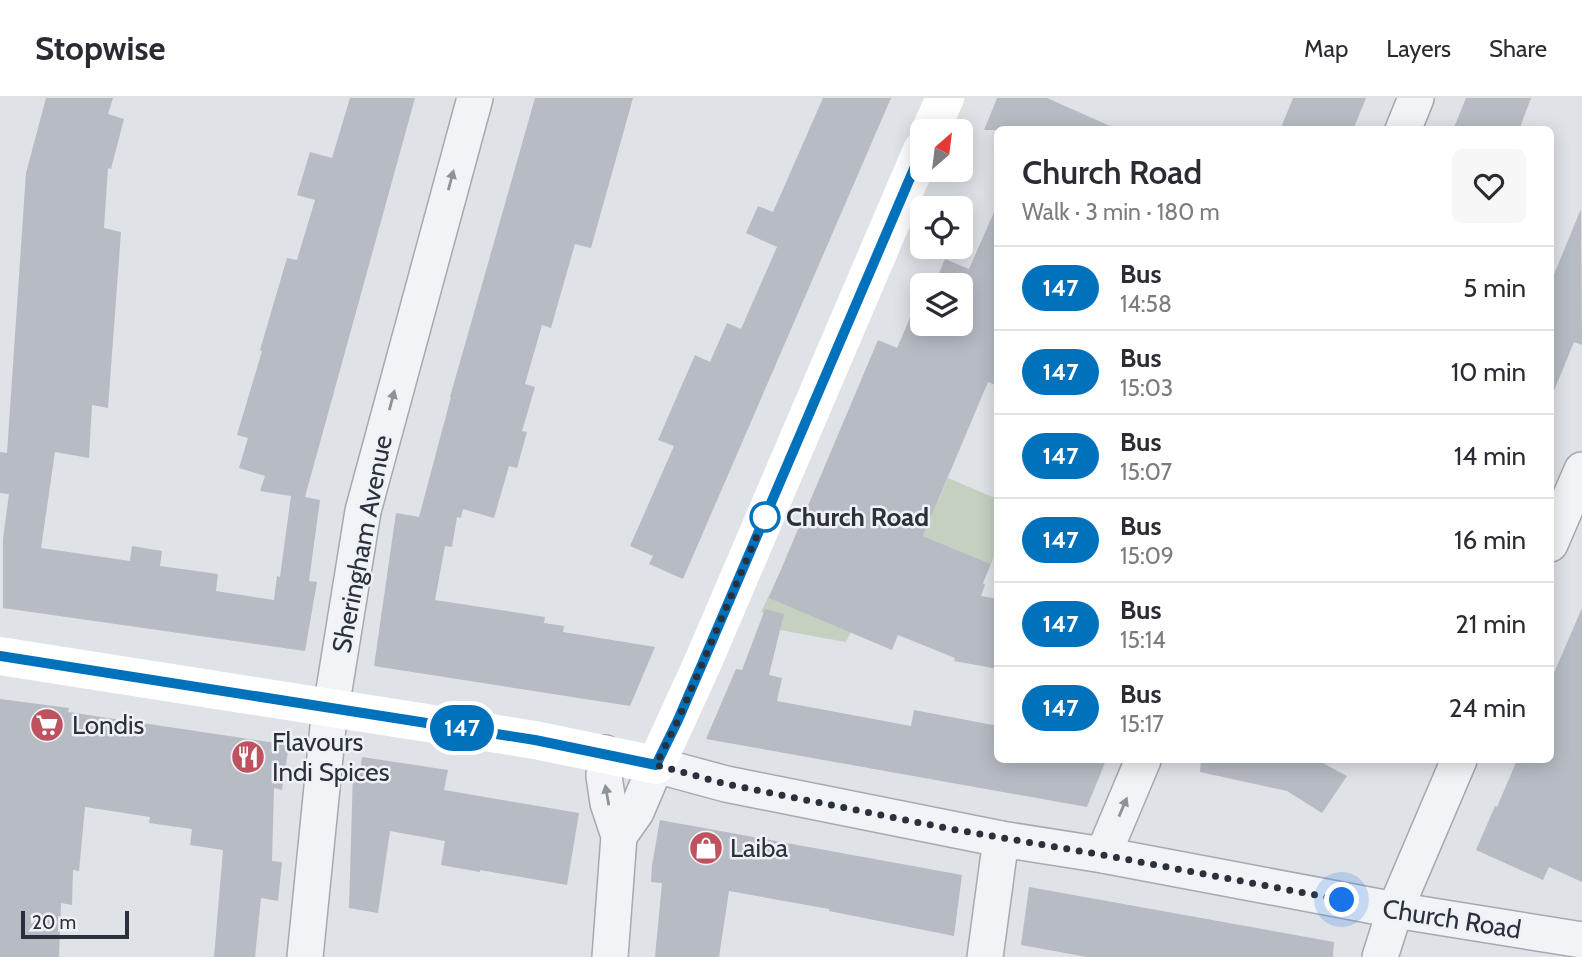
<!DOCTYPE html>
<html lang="en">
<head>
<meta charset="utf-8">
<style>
  :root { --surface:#fff; --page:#f7f7f7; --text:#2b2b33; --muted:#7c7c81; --line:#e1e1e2 }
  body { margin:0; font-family:Cabin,sans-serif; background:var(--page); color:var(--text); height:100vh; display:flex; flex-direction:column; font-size:26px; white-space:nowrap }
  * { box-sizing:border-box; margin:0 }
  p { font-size:23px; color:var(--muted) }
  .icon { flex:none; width:38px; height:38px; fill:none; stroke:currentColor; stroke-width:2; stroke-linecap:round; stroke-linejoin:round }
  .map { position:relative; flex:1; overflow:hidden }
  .sheet { position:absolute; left:994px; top:28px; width:560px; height:637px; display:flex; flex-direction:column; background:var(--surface); border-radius:10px; box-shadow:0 4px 18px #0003 }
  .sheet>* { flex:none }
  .badge { padding:0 14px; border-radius:23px; font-size:24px; line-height:46px }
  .needle { width:46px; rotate:28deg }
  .tools { position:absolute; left:910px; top:21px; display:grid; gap:14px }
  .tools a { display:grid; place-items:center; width:63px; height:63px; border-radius:10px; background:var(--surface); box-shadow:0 4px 18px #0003; font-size:35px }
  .scale { position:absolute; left:21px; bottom:18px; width:108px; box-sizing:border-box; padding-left:7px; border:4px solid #2a303c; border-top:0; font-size:19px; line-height:24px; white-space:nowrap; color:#2a303c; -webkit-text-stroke:5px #eef1f5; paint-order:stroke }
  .you { position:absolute; width:35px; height:35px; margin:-18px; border:5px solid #fff; border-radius:50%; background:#1a73e8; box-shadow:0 0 0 10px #1a73e833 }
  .map>.badge { position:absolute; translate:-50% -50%; box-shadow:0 0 0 4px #fff }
  .round { display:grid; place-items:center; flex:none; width:74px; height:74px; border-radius:10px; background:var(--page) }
  .summary { display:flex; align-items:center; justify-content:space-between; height:119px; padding:0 28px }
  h1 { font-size:33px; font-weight:600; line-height:52px }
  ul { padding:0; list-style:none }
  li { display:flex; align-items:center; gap:21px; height:84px; padding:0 28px; border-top:2px solid var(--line) }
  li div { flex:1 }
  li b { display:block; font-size:26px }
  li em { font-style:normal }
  li .badge { min-width:77px; font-weight:700; text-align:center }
  header { display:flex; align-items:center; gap:42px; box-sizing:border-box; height:98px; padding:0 35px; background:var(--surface); border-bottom:2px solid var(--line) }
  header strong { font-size:33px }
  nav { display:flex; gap:38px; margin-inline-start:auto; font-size:24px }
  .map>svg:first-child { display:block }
  .green { fill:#c5d0c1 }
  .building { fill:#b7bbc3 }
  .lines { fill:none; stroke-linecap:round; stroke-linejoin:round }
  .minor-casing { stroke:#a5a9b0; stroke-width:38 }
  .minor { stroke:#f1f3f6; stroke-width:35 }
  .secondary { stroke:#fff; stroke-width:38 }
  .oneway { fill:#8e9299 }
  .line-casing { stroke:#fff; stroke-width:16 }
  .line { stroke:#0072bc; stroke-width:10 }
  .walk { stroke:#2a303c; stroke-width:7; stroke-dasharray:0 12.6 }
  .stop-dot { fill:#fff; stroke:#0072bc; stroke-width:3.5 }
  .labels { text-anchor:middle; stroke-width:5; stroke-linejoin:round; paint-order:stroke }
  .stop-label { font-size:26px; font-weight:bold; fill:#2a303c; stroke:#eef1f5; text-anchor:start }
  .street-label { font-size:26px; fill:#2a303c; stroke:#eef1f5 }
  .poi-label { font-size:26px; fill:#2a303c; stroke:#eef1f5; text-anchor:start }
</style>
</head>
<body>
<header>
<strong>Stopwise</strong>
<nav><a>Map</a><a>Layers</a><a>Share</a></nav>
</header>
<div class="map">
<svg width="1582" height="859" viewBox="0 0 1582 859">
  <rect width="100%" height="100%" fill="#dfe2e7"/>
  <g class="green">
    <polygon points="948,380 997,401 997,451 991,466 923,438"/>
    <polygon points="781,472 795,477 851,534 846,544 780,532 783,519 761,514"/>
  </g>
  <g class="building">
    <polygon points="46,0 113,0 108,16 124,21 111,71 108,70 104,130 121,134 108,310 92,307 89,360 55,354 41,450 130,463 132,448 162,453 160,468 218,476 216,493 274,502 277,478 280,479 291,398 260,393 265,378 239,370 248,340 237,337 262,253 260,252 287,160 297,162 315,102 297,97 310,54 332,60 350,0 415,0 305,399 320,402 309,483 317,484 305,553 3,510 3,441 9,396 0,395 0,354 7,355 26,75"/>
    <polygon points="535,0 633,0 591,150 575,146 551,230 542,227 525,286 535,289 522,333 527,334 517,370 509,368 494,420 463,411 461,420 457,419 452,449 445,448 435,502 545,519 544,525 564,528 563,534 655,549 630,608 374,568 396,415 419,419 451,299 450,299"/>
    <polygon points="823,0 891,0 683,481 649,466 653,458 630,448 674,348 658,342 695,257 710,264 727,225 741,231 777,149 746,135 758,108 773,114"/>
    <polygon points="997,0 1047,0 1119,32 984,32"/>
    <polygon points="1293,0 1366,0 1353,32 1280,32"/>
    <polygon points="1466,0 1531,0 1519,32 1453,32"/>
    <polygon points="998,105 998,288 988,284 923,438 991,466 983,485 985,487 981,498 998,501 998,571 954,563 955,560 898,537 892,552 769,500 878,242 897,250 922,192 922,226 961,226 961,187 934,187 945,161 969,171"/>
    <polygon points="1581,111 1582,247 1574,244 1551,300 1550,186"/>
    <polygon points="1582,510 1582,784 1549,769 1543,782 1476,752 1495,708 1497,709 1517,662 1550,662 1550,584"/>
    <polygon points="765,511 784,516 769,577 782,580 777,603 911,628 914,612 998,628 998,662 1106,662 1087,709 706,641 736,571 742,572"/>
    <polygon points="0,601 69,610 68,614 289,647 282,692 274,690 272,763 282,764 278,803 261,800 255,859 214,859 223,752 190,747 192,731 149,725 150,719 85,709 79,773 73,772 72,807 61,805 59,859 0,859"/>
    <polygon points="362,659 448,672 444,692 579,715 567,787 480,772 480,774 441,767 445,743 390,733 378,815 349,810 353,674 360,676"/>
    <polygon points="1201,662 1317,662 1347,678 1322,715 1287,693 1200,674"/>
    <polygon points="660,722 962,777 954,838 829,813 829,811 729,793 719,859 655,859 662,785 651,784 652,767"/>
    <polygon points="1029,789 1334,844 1333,859 1087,859 1021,847"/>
  </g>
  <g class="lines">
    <g class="minor-casing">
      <g id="minor">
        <polyline points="1403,32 1416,0"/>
        <polyline points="1550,446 1582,372"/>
        <polyline points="605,655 604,678 608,705 619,738 610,859"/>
        <polyline points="619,738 636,714 656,667 726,686 1001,741 1103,757 1395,812 1582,842"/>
        <polyline points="1103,757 1143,662"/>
        <polyline points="305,859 328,629 363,413 475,0"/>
        <polyline points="985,859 1001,741"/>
        <polyline points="1380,859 1395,812 1459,662"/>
      </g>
    </g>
    <use href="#minor" class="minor"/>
    <g class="secondary">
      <polyline points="930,33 945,0"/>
      <polyline points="0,558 535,642 656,667 703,564 922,52"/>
    </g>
  </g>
  <defs><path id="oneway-solid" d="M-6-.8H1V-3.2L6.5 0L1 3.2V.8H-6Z" transform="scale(1.75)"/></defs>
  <g class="oneway">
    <use href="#oneway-solid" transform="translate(451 82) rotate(-75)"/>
    <use href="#oneway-solid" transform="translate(392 302) rotate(-75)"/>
    <use href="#oneway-solid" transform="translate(607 697) rotate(-100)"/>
    <use href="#oneway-solid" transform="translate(1123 709) rotate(-67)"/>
  </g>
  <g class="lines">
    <g class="line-casing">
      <polyline id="line" points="0,558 535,642 656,667 678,622 703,564 922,52"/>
    </g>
    <use href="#line" class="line"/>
    <polyline class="walk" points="765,419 768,412 678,622 656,667 726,686 951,731 1103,757 1342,802"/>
  </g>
  <defs>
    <g id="supermarket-disc" transform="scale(1.75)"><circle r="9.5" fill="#be525f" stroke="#eef1f5"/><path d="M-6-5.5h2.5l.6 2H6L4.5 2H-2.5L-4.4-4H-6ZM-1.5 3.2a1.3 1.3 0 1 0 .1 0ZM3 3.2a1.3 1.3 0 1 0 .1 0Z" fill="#fff"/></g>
    <g id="restaurant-disc" transform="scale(1.75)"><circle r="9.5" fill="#be525f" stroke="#eef1f5"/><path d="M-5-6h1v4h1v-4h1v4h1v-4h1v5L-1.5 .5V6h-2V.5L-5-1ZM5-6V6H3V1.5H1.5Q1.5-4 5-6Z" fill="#fff"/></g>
    <g id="shop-disc" transform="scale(1.75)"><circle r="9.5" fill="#be525f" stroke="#eef1f5"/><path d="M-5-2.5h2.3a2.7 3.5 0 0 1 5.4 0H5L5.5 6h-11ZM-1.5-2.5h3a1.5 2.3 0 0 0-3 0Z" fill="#fff"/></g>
  </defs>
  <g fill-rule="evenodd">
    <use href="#supermarket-disc" x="47" y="627"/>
    <use href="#restaurant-disc" x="248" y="659"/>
    <use href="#shop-disc" x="706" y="750"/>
  </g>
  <circle class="stop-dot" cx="765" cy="419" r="14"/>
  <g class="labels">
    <g class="stop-label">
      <text x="786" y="428">Church Road</text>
    </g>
    <g class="street-label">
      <text transform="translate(362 446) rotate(-79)" y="9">Sheringham Avenue</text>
      <text transform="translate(1452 821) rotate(9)" y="9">Church Road</text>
    </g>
    <g class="poi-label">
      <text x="72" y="636">Londis</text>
      <text x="272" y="653">Flavours<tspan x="272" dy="30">Indi Spices</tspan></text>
      <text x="730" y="759">Laiba</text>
    </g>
  </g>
</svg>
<div class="tools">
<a><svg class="needle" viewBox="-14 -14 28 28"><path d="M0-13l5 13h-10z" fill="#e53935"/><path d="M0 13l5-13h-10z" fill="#7c7c81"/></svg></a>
<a><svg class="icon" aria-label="locate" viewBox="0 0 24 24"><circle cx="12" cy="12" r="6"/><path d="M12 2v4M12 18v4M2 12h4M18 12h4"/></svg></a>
<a><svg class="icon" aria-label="layers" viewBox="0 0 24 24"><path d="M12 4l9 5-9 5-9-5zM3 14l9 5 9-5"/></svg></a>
</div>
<div class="scale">20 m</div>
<div class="you" style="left:1342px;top:802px"></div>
<b class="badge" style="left:462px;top:630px;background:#0072bc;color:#fff">147</b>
<section class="sheet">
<div class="summary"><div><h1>Church Road</h1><p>Walk · 3 min · 180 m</p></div><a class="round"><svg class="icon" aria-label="heart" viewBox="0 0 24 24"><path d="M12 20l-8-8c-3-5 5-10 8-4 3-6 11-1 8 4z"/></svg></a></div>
<ul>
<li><span class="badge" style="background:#0072bc;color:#fff">147</span><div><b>Bus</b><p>14:58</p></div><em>5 min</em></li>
<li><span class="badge" style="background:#0072bc;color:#fff">147</span><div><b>Bus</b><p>15:03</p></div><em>10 min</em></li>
<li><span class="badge" style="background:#0072bc;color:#fff">147</span><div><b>Bus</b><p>15:07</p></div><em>14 min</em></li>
<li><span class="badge" style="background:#0072bc;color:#fff">147</span><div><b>Bus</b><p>15:09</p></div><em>16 min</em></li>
<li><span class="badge" style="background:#0072bc;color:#fff">147</span><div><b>Bus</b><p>15:14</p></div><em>21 min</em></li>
<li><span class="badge" style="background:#0072bc;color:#fff">147</span><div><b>Bus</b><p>15:17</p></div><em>24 min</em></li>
</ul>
</section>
</div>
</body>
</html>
